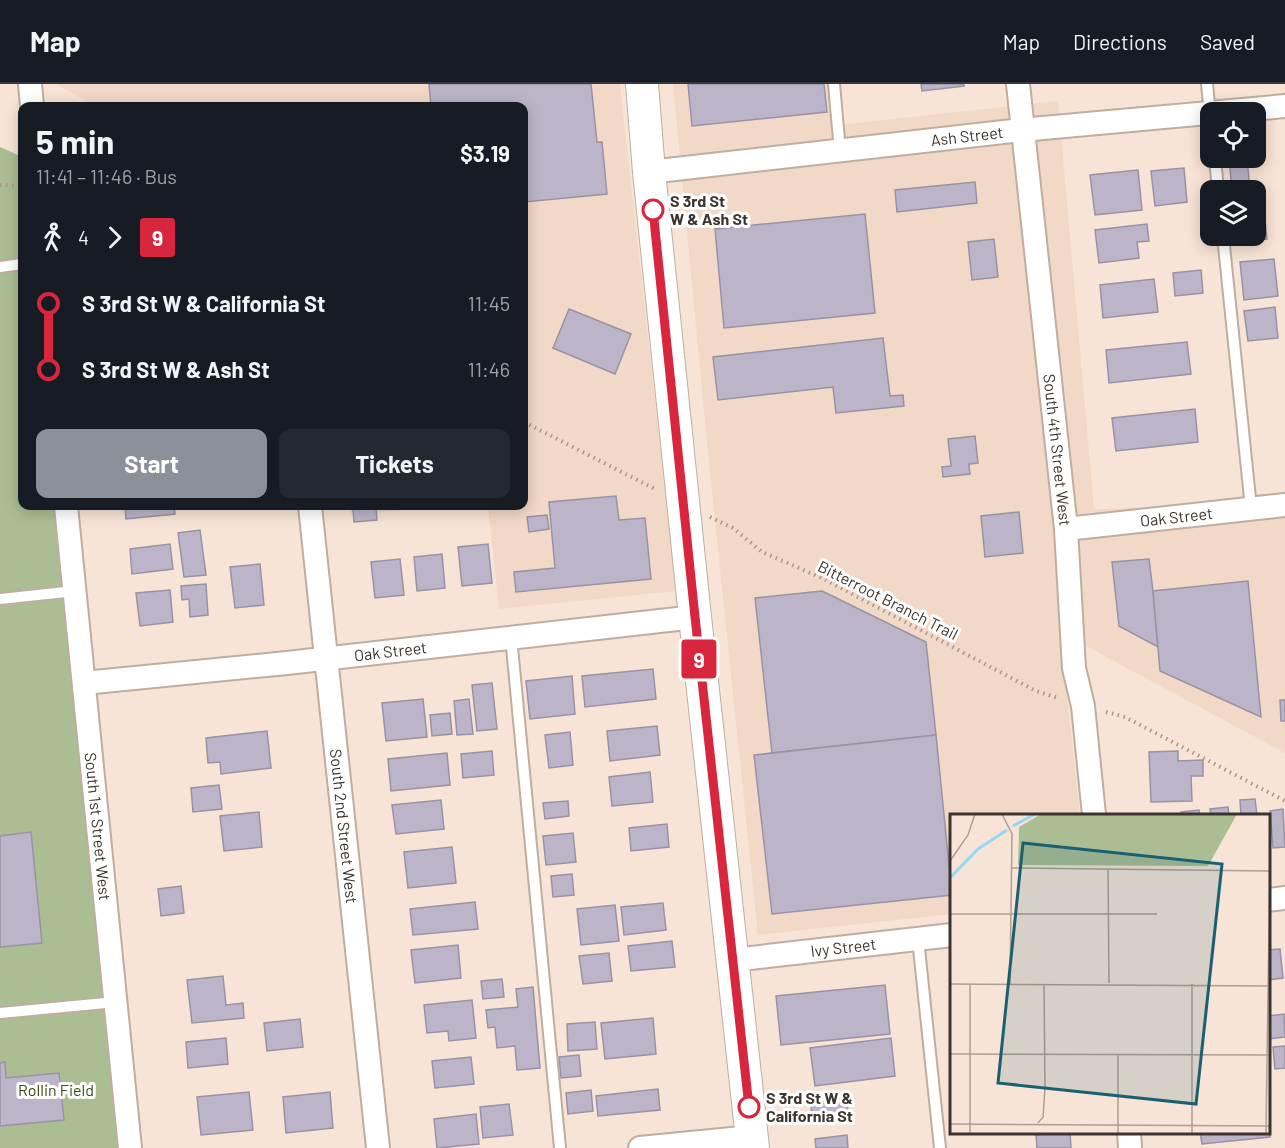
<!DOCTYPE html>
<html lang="en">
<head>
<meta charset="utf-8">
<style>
  :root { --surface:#171b24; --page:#242831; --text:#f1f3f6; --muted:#9ea1a6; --line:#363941; --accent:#8c9099 }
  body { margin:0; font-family:Barlow,sans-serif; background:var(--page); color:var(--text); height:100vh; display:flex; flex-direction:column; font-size:22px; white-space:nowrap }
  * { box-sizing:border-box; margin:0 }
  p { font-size:20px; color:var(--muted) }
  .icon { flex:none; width:33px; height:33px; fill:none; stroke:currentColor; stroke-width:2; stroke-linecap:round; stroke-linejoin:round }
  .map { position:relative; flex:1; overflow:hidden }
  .drawer { position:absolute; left:18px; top:18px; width:510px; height:408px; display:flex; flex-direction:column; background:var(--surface); border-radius:12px; box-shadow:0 3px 15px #0003 }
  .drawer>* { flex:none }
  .badge { padding:0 12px; border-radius:4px; font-size:21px; line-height:39px }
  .controls { position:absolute; left:1200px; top:18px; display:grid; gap:12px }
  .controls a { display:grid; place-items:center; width:66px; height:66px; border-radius:12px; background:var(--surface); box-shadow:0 3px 15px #0003; font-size:30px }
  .map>.badge { position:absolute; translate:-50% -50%; box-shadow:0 0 0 3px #fff }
  .legs { display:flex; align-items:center; gap:9px; height:66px; padding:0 18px; font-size:20px }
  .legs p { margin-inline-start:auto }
  .overview { display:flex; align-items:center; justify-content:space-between; height:102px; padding:0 18px }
  h1 { font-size:33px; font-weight:700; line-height:45px }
  .primary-button { display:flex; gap:12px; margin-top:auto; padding:12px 18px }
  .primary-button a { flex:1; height:69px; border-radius:12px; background:var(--accent); color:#fff; font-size:24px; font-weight:700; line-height:69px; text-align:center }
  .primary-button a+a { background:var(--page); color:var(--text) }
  ul { padding:0 18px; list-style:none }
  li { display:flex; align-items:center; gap:21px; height:66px; font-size:22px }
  li i { display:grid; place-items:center; width:9px; height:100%; margin:0 8px; background:currentColor }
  li i::after { content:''; width:15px; height:15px; margin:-8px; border:4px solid; border-radius:50%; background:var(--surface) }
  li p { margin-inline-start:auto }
  li:first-child i { background:linear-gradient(#0000 50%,currentColor 0) }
  li:last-child i { background:linear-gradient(currentColor 50%,#0000 0) }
  header { display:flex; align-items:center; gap:36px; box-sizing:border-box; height:84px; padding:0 30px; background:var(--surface); border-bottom:2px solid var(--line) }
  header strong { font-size:28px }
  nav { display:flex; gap:33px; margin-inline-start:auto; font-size:21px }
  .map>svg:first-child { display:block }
  .built { fill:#f2d8c6 }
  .green { fill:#abbe93 }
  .building { fill:#bcb5c9; stroke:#9992a5; stroke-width:1.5 }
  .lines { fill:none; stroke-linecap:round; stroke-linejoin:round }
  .service-casing { stroke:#c0ada0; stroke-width:14 }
  .minor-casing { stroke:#c0ada0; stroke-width:26 }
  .secondary-casing { stroke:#c0ada0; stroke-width:34 }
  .path { stroke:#a6988d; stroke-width:4; stroke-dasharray:1.5 4.5; stroke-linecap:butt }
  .service { stroke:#fff; stroke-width:10 }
  .minor { stroke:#fff; stroke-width:22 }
  .secondary { stroke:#fff; stroke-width:32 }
  .line-1-casing { stroke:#fff; stroke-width:14 }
  .line-1 { stroke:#d7263d; stroke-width:9 }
  .stop-1-dot { fill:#fff; stroke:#d7263d; stroke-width:3 }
  .labels { text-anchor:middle; stroke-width:6; stroke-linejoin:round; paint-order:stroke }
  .street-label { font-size:16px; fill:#3c342e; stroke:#fff }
  .stop-label { font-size:16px; font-weight:bold; fill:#3c342e; stroke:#fff; text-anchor:start }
  .park-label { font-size:16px; fill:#384d13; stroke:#fff }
  .inset-river { fill:none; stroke:#94d9f3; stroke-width:3 }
  .inset-road { fill:none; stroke:#ad9e93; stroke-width:1.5 }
  .view { fill:#1a6071; fill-opacity:0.15; stroke:#1a6071; stroke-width:3 }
  .inset-edge { fill:none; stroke:#3c342e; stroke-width:3 }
</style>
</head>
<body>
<header>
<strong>Map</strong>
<nav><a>Map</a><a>Directions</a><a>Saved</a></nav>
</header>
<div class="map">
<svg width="1285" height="1064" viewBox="0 0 1285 1064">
  <rect width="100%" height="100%" fill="#f8e4d6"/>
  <g class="built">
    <polygon points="56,0 620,0 676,507 499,525 488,422 524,422 524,22 95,22"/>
    <polygon points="673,0 834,0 838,41 1058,17 1094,425 1285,419 1285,669 1060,548 1080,731 952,731 952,830 758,851 707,359"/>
    <polygon points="350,422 445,422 351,431"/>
  </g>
  <polygon class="green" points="0,63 18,71 22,114 22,422 54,422 118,1064 0,1064"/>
  <g class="building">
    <polygon points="429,0 591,0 597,58 602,58 607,110 524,118 524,22 431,22"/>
    <polygon points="688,0 824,0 827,28 692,42"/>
    <polygon points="921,0 964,0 964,2 922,7"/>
    <polygon points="1229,74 1247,74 1250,106 1232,106"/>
    <polygon points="1184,84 1187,118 1155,122 1151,87"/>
    <polygon points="1138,86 1142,126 1095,131 1090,91"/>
    <polygon points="975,98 977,119 897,128 895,106"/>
    <polygon points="1263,117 1267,155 1237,158 1236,152 1256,152 1256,118"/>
    <polygon points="865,130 875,229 724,244 715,145"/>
    <polygon points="1147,140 1149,157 1137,158 1139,174 1099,179 1095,146"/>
    <polygon points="994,155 998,193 972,196 968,158"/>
    <polygon points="1274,175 1278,212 1244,216 1240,178"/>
    <polygon points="1201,186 1203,209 1175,212 1173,189"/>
    <polygon points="1154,195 1158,228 1103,234 1100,201"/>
    <polygon points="1275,223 1278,254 1248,257 1244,227"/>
    <polygon points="569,225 631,250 615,290 553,264"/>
    <polygon points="883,254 890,312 903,311 904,322 836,329 833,303 718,316 713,273"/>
    <polygon points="1187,258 1191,290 1109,299 1106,266"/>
    <polygon points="1195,325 1198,358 1116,367 1112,334"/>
    <polygon points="975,352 978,379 969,380 970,390 943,393 942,383 951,382 948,355"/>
    <polygon points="616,412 619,436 645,434 651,495 516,508 514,488 555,484 549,418"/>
    <polygon points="125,422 174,422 175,430 126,435"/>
    <polygon points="195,422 228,422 195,425"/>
    <polygon points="376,423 377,436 354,438 353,425"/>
    <polygon points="1019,428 1023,469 985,473 981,432"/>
    <polygon points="547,431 549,445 529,448 527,433"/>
    <polygon points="200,446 206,491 184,493 178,449"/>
    <polygon points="170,460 173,485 132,490 130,465"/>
    <polygon points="488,460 492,499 462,502 458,463"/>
    <polygon points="442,470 445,504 417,507 414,473"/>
    <polygon points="400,475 404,511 375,514 371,478"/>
    <polygon points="1149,475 1153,507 1158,563 1119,542 1112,478"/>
    <polygon points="260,480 264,521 235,524 230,483"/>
    <polygon points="1248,497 1261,633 1160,587 1153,507"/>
    <polygon points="206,500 208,531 190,533 189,515 182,516 181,502"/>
    <polygon points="170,506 173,538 140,542 136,509"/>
    <polygon points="822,507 926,558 936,651 772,669 755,514"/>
    <polygon points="653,585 656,615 585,623 582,592"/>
    <polygon points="572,592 575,630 530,635 526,597"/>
    <polygon points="492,599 497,645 477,647 472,601"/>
    <polygon points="423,615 427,653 386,657 382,619"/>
    <polygon points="469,615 473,650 457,651 454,617"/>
    <polygon points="1280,616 1285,616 1285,637 1281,637"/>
    <polygon points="450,629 452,650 432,652 430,631"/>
    <polygon points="657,642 660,671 610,677 607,647"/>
    <polygon points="267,647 271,684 221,690 220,678 208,679 206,654"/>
    <polygon points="570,648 573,681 549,684 545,651"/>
    <polygon points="936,651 952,811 772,830 754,671"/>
    <polygon points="492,667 494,691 463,694 461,670"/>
    <polygon points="1178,667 1178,677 1203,676 1203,692 1191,692 1192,717 1151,718 1149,668"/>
    <polygon points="447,669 450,701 391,707 388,675"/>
    <polygon points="650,688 653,718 612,722 609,693"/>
    <polygon points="219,701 222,725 193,728 191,704"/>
    <polygon points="1255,715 1257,731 1241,731 1240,716"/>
    <polygon points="441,716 444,745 396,750 392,721"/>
    <polygon points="568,717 569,732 545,735 543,719"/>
    <polygon points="1228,723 1229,731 1211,731 1210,725"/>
    <polygon points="1283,725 1285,763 1273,764 1270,727"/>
    <polygon points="1199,726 1200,731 1181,731 1181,728"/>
    <polygon points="259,728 262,763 224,767 220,732"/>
    <polygon points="667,740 669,763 631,767 629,744"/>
    <polygon points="31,748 42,859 0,863 0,752"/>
    <polygon points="573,749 576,778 546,781 543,752"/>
    <polygon points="452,763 456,799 408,804 404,768"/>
    <polygon points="572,790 574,811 553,813 551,792"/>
    <polygon points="181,802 184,829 161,832 158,805"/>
    <polygon points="475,818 478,845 413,851 410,825"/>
    <polygon points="663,819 666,846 624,851 621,823"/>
    <polygon points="615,821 619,857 581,861 577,825"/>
    <polygon points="672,857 675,883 631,887 628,862"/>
    <polygon points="458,861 461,894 415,899 411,866"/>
    <polygon points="1280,865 1283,894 1268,896 1268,866"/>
    <polygon points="609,869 612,897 583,900 579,872"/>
    <polygon points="223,892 226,921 243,919 244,934 192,939 187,896"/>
    <polygon points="502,895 504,913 483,915 481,897"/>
    <polygon points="885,901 890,950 781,961 776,912"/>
    <polygon points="533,903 540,984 517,986 515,962 497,964 495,943 488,944 486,926 518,923 516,905"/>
    <polygon points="472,916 476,954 449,957 448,947 427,949 424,921"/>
    <polygon points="1284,930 1285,953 1268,955 1268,932"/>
    <polygon points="653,934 656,970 605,975 601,939"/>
    <polygon points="300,935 303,963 267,967 264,939"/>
    <polygon points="595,938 597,965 568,967 567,940"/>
    <polygon points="226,954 228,980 188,984 186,958"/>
    <polygon points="891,954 895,992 815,1002 810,964"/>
    <polygon points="1285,962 1285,984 1275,985 1273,963"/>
    <polygon points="579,971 581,992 561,994 559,973"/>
    <polygon points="471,973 474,1000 435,1004 432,977"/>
    <polygon points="5,978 6,994 59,989 64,1036 0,1042 0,979"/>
    <polygon points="658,1005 660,1026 598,1032 596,1012"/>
    <polygon points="591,1006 593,1027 568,1030 566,1009"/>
    <polygon points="249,1008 253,1046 201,1051 197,1013"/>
    <polygon points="330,1008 333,1044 286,1049 283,1013"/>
    <polygon points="846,1009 849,1036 813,1040 810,1013"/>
    <polygon points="509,1020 513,1051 483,1054 480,1023"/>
    <polygon points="476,1030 479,1060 437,1064 434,1035"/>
    <polygon points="1268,1043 1270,1053 1202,1060 1200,1048 1268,1048"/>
    <polygon points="1070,1048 1071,1064 1037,1064 1036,1051"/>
    <polygon points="847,1051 848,1064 816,1064 815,1055"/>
  </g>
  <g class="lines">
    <g class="service-casing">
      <g id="service">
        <polyline points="834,0 840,67"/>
        <polyline points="1207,0 1210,30"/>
        <polyline points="1215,74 1218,106"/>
        <polyline points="1223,152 1251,424"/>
        <polyline points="0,183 22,180"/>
        <polyline points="0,515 75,507"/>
        <polyline points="511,553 560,1064"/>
        <polyline points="918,855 940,1064"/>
        <polyline points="0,929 116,918"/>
      </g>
    </g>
    <g class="minor-casing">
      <g id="minor">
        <polyline points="30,0 32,22"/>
        <path id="s1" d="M1018 0 1066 445 1074 584 1083 622 1094 731"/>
        <path id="s2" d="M649 88 1021 46 1285 22"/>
        <path id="s3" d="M66 422 130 1064"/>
        <path id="s4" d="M310 422 378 1064"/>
        <path id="s5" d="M1066 445 1285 421"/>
        <path id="s6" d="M84 599 287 579 695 533"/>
        <polyline points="1268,816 1285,814"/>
        <path id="s7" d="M733 876 952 851"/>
        <polyline points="1129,1048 1130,1064"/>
        <polyline points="640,1064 752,1053"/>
      </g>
    </g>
    <g class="secondary-casing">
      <polyline id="secondary" points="642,0 649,88 695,533 753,1064"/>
    </g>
    <g class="path">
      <polyline points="0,101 22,102"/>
      <polyline points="524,338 655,405"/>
      <polyline points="710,433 733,444 762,468 822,494 1036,607 1058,614"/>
      <polyline points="1106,628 1125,633 1285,717"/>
    </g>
    <use href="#service" class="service"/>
    <use href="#minor" class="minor"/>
    <use href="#secondary" class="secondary"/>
  </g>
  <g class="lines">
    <g class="line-1-casing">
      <polyline id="line-1" points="653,126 695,533 749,1023"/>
    </g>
    <use href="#line-1" class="line-1"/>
  </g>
  <g class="stop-1-dot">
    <circle cx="653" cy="126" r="10"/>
    <circle cx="749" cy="1023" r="10"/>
  </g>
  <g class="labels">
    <g class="street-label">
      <text dy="6" stroke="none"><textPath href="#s2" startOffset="320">Ash Street</textPath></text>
      <text dy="6" stroke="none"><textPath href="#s1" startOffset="368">South 4th Street West</textPath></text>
      <text dy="6" stroke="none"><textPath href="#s5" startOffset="111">Oak Street</textPath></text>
      <text transform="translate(888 516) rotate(27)" y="6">Bitterroot Branch Trail</text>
      <text dy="6" stroke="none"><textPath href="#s6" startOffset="308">Oak Street</textPath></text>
      <text dy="6" stroke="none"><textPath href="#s3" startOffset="322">South 1st Street West</textPath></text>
      <text dy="6" stroke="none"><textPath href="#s4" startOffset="322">South 2nd Street West</textPath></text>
      <text dy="6" stroke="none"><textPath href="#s7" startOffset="111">Ivy Street</textPath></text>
    </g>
    <g class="stop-label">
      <text x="670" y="123">S 3rd St<tspan x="670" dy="18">W &amp; Ash St</tspan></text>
      <text x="766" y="1020">S 3rd St W &amp;<tspan x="766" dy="18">California St</tspan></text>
    </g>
    <g class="park-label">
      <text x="56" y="1012">Rollin Field</text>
    </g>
  </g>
  <g transform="translate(950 730)">
    <rect width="320" height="320" fill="#f8e4d6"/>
    <path d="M91 0H287L258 52 68 51 69 13Z" fill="#abbe93"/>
    <path class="inset-river" d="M63 12 85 0M0 64 28 35 57 16"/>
    <path class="inset-road" d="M52 0 62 20 60 170M0 47 18 21 25 0M62 54 319 57M158 54 159 169M0 100H207M0 170 320 172M20 170V319M0 240 320 241M168 241V319M88 309 93 303 95 274 94 170M0 310 320 312M242 319V170M316 319 320 40"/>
    <path class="view" d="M73 29 272 50 246 290 48 269Z"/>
    <rect width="320" height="320" class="inset-edge"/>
  </g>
</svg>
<div class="controls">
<a><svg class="icon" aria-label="locate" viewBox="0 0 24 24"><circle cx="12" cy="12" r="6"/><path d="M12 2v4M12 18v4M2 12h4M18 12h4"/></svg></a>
<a><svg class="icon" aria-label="layers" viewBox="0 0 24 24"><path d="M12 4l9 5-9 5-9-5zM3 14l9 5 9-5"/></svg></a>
</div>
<b class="badge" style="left:699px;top:575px;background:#d7263d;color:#fff">9</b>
<section class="drawer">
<div class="overview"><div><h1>5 min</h1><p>11:41 – 11:46 · Bus</p></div><b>$3.19</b></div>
<div class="legs"><svg class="icon" aria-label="walk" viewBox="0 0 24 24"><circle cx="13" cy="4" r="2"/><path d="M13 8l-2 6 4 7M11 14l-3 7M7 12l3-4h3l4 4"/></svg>4<svg class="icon" aria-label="forward" viewBox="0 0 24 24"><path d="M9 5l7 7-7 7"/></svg><b class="badge" style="background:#d7263d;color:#fff">9</b></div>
<ul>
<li><i style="color:#d7263d"></i><b>S 3rd St W &amp; California St</b><p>11:45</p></li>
<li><i style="color:#d7263d"></i><b>S 3rd St W &amp; Ash St</b><p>11:46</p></li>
</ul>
<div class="primary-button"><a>Start</a><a>Tickets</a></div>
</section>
</div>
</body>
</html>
